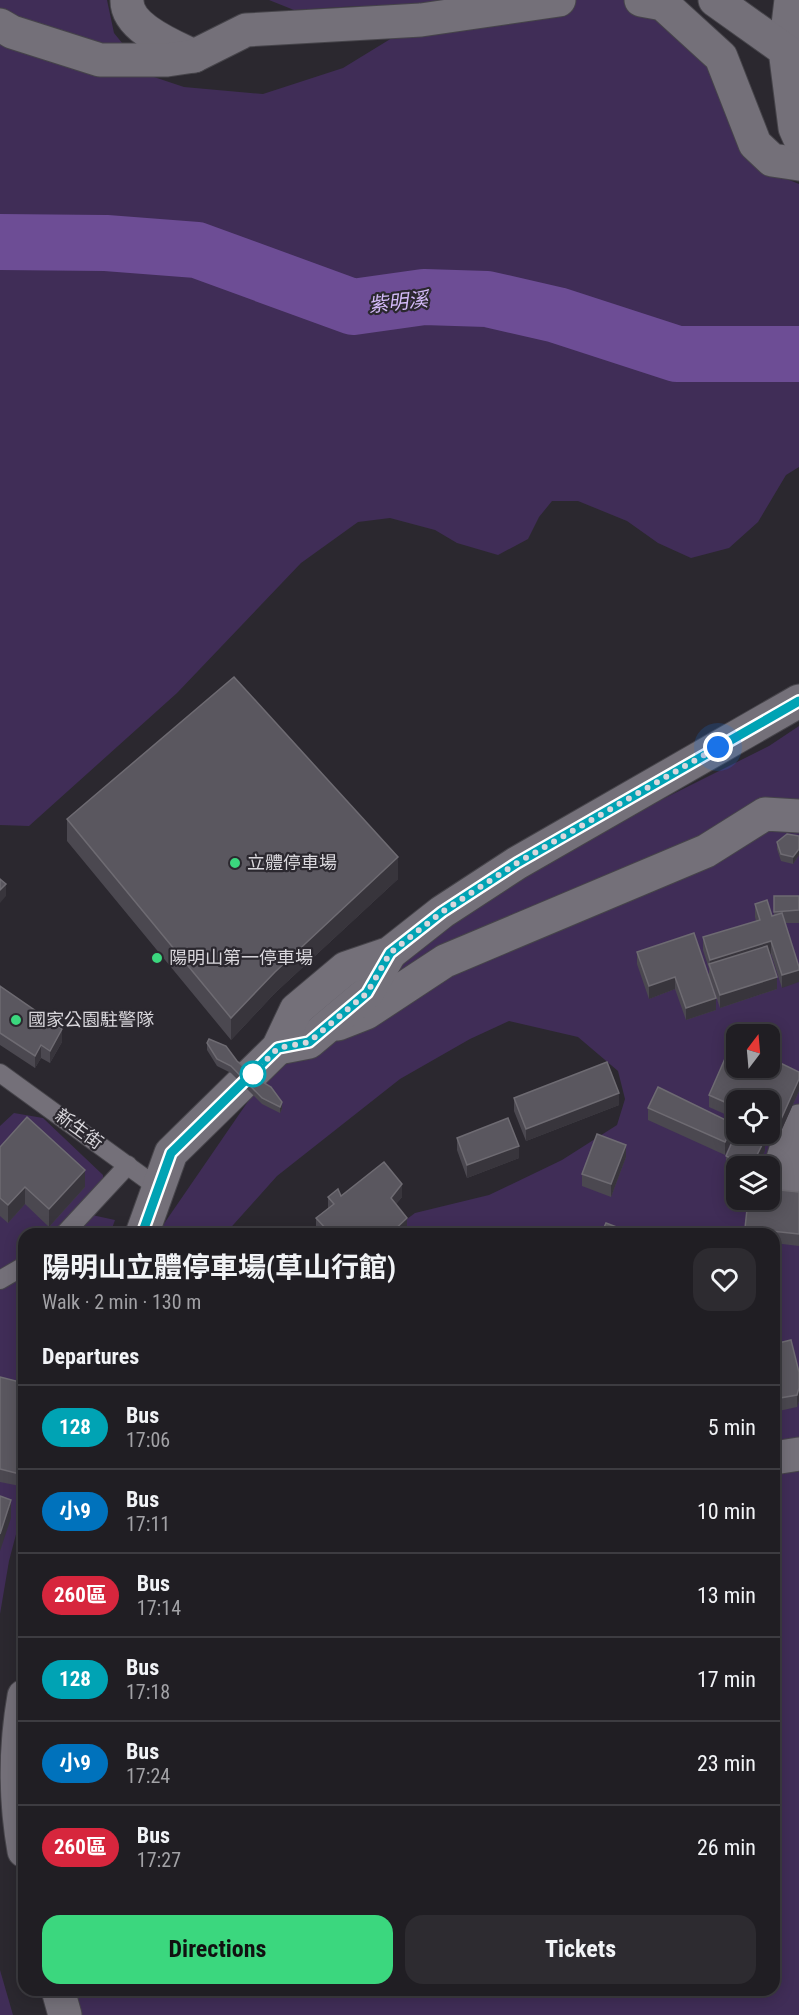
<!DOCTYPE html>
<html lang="en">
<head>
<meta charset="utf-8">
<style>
  :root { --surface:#201e23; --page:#2d2b30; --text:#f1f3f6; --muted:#a2a2a6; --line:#3d3c41; --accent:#3bd77e }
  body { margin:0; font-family:"Roboto Condensed","Noto Sans TC",sans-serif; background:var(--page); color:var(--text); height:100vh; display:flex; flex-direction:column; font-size:22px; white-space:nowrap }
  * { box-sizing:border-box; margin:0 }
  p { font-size:20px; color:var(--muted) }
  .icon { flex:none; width:33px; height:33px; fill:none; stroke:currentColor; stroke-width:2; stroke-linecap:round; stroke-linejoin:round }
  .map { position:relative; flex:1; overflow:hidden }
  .drawer { position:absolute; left:18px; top:1228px; width:762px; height:768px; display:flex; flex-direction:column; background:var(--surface); border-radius:18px; box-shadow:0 3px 15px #0003,0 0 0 2px var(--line) }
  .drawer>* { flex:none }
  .badge { padding:0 12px; border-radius:20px; font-size:21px; line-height:39px }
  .needle { width:39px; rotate:16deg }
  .tools { position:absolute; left:726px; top:1024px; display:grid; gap:12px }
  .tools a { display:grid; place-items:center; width:54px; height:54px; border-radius:12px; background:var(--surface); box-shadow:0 3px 15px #0003,0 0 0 2px var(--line); font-size:30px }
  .you { position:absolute; width:30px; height:30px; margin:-15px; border:4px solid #fff; border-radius:50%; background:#1a73e8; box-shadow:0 0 0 9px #1a73e833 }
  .map>.badge { position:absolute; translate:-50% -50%; box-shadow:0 0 0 3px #fff }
  h2 { padding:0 24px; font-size:22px; line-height:54px }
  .round { display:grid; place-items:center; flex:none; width:63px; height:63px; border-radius:18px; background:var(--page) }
  .head { display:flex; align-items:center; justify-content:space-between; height:102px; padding:0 24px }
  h1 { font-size:28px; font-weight:700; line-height:45px }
  .primary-button { display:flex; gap:12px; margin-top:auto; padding:12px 24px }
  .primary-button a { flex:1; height:69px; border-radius:18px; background:var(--accent); color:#111; font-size:24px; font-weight:700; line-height:69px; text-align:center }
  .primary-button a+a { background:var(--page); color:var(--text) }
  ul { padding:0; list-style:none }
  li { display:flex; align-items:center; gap:18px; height:84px; padding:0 24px; border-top:2px solid var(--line) }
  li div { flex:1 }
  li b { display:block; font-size:22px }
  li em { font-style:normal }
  li .badge { min-width:66px; font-weight:700; text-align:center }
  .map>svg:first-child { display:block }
  .green { fill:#402d57; fill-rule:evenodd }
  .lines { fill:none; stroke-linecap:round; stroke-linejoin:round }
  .river { stroke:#6d4d95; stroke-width:56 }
  .service-casing { stroke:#46444a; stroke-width:20 }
  .minor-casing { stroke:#46444a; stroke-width:35 }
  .tertiary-casing { stroke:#46444a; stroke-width:35 }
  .service { stroke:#747079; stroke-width:18 }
  .minor { stroke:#747079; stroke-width:33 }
  .tertiary { stroke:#747079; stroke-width:33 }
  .wall { fill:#4b4850 }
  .shaded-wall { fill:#38353c }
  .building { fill:#5a575f; stroke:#6e6b72; stroke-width:1.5 }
  .line-casing { stroke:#fff; stroke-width:14 }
  .line { stroke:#00a3b4; stroke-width:9 }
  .walk { stroke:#d9d7dc; stroke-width:6; stroke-dasharray:0 10.8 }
  .poi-dot { fill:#3bd77e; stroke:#2b282f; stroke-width:2 }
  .stop-dot { fill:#fff; stroke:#00a3b4; stroke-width:3 }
  .labels { text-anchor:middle; stroke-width:4.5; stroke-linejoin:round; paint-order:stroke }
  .poi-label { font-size:18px; fill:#d9d7dc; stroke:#2b282f; text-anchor:start }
  .street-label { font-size:18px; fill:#d9d7dc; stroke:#2b282f }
  .water-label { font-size:20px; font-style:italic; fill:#d3baf7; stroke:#2b282f }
</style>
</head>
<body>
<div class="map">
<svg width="799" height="2015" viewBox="0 0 799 2015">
  <rect width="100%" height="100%" fill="#2b282f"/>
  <g class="green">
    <polygon points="0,0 107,0 114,33 148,75 184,87 263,94 343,68 392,38 389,8 358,6 294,10 269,0 667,0 713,63 777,175 799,184 799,467 786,475 758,522 729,548 691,558 658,543 627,521 578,501 552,501 539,517 528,539 498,555 457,543 435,530 390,518 358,522 301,563 177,693 29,826 0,825"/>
    <path d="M799 726V2015H78L72 1991 774 1990V1234H387L415 1213 489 1195 562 1160 617 1125 625 1099 618 1071 578 1037 509 1021 470 1039 400 1079 277 1176 225 1234H160L161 1228 297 1030 561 850 769 746ZM736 1035H770V1068H736ZM736 1101H770V1134H736ZM736 1167H770V1200H736Z"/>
    <polygon points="14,1113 43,1118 103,1175 103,1186 56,1234 24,1234 24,1259 0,1274 0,1126"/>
    <polygon points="92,1215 115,1220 110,1234 73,1234"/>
    <polygon points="24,1274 24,1504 9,1561 0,1614 0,1287"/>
    <polygon points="0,1970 13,2015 0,2015"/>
  </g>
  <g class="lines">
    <polyline class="river" points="0,242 106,243 197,250 353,307 424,297 487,299 557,315 677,354 799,354"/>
    <g class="service-casing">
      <g id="service">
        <polyline points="0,1073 157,1187"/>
        <polyline points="64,1234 128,1165"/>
        <polyline points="0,1280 24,1266"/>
      </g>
    </g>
    <g class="minor-casing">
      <g id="minor">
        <path d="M127 0C126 28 173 46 194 56"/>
        <polyline points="641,0 663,4 721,57 755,144 772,160 799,164"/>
        <polyline points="0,25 12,32 100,60 167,60 194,56 246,30 421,20 559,0"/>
        <polyline points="785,50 791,0"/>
        <polyline points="338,1024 366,1013 445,961 706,851 765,814 799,816"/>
        <polyline points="799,1121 787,1146 781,1165 799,1186"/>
        <polyline points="774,1458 799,1454"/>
      </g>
    </g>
    <g class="tertiary-casing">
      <g id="tertiary">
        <polyline points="715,0 785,50 795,128 799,137"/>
        <polyline points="278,1048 309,1042 367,993 390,953"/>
        <polyline points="142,1234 171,1153 278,1048 296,1010 346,968 390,953 442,912 517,863 799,701"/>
        <path d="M24 1696C15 1747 15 1800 24 1851"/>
        <polyline points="58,1990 65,2015"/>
      </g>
    </g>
    <use href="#service" class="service"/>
    <use href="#minor" class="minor"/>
    <use href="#tertiary" class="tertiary"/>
  </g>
  <g class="wall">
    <polygon points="67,819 398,879 275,993 231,1040 67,841"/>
    <polygon points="799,838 799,855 793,864 781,861 777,849 777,842"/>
    <polygon points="774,896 799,896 799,923 785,923 782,988 771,954 769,954 777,989 720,1008 709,976 709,969 703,950 703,937 756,921 755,917 755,904 772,916 774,915"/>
    <polygon points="637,952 716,998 716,1010 686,1020 675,989 649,999 637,964"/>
    <polygon points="0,986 62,1042 50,1063 41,1058 35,1068 0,1045"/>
    <polygon points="207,1043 237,1061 282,1109 280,1113 262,1104 231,1073 217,1066 207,1050"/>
    <polygon points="736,1068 799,1072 799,1091 778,1138 770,1134 770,1101 736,1101 736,1119 709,1107 709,1095"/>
    <polygon points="514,1098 619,1105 526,1141 514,1111"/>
    <polygon points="648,1108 734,1136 725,1155 648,1120"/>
    <polygon points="457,1138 519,1158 467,1178 457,1150"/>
    <polygon points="0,1147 85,1187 49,1227 25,1204 8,1223 0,1216"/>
    <polygon points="765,1151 757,1167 736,1167 736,1173 726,1168 726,1156"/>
    <polygon points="626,1157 611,1197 582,1186 582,1174"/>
    <polygon points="799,1192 799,1246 774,1243 774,1234 745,1234 745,1228"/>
    <polygon points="341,1196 402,1197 396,1204 407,1231 403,1234 321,1234 316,1230 316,1218 328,1209 328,1197"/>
    <polygon points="24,1277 24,1303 17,1297 17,1285"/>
    <polygon points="774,1344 799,1372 799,1401 797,1407 774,1412"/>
    <polygon points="0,1377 24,1383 24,1470 20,1486 0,1482"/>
  </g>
  <g class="shaded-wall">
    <polygon points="799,849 799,855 793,864 793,857"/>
    <polygon points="398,857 398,879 275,993 231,1040 231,1018 275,972"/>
    <polygon points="6,884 6,896 0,903 0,890"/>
    <polygon points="771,941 771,954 712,972 710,968 710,960"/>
    <polygon points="799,970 799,982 782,988 782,975"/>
    <polygon points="675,977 675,989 649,999 649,986"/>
    <polygon points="777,977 777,989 720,1008 720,995"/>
    <polygon points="716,998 716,1010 686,1020 686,1008"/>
    <polygon points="62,1029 62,1042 50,1063 50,1051"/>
    <polygon points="41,1045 41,1058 35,1068 35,1056"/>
    <polygon points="799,1079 799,1091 778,1138 778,1126"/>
    <polygon points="619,1093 619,1105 526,1141 526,1129"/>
    <polygon points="282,1102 282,1109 280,1113 280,1107"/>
    <polygon points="734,1124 734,1136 725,1155 725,1142"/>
    <polygon points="765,1139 765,1151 757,1167 751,1167"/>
    <polygon points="626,1145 626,1157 611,1197 611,1184"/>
    <polygon points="519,1146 519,1158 467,1178 467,1165"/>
    <polygon points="85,1170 85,1187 49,1227 49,1209"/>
    <polygon points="402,1184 402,1197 391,1210 391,1198"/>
    <polygon points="25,1187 25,1204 8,1223 8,1205"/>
    <polygon points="407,1218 407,1231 403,1234 390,1234"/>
    <polygon points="799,1388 799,1401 797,1407 797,1395"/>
    <polygon points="24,1458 24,1470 20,1486 20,1474"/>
    <polygon points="11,1500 11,1518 0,1551 0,1534"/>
  </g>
  <g class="building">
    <polygon points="234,677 398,857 275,972 231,1018 67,819"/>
    <polygon points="787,834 799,836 799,849 793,857 781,854 777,842"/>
    <polygon points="0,879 6,884 0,890"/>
    <polygon points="774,896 799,896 799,910 774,912"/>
    <polygon points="767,900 772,916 782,913 799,967 799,970 782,975 771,941 710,960 703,937 760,920 755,904"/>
    <polygon points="694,933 716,998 686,1008 675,977 649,986 637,952"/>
    <polygon points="767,946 777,977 720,995 709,964"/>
    <polygon points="0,986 62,1029 50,1051 41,1045 35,1056 0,1033"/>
    <polygon points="209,1039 226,1046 237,1061 256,1078 271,1087 282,1102 280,1107 262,1098 231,1066 217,1059 207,1043"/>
    <polygon points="727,1054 736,1059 736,1068 770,1068 770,1058 799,1072 799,1079 778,1126 770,1122 770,1101 736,1101 736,1107 709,1095"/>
    <polygon points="607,1062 619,1093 526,1129 514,1098"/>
    <polygon points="658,1087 734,1124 725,1142 648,1108"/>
    <polygon points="27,1117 85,1170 49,1209 25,1187 8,1205 0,1198 0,1147"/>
    <polygon points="508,1118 519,1146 467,1165 457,1138"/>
    <polygon points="736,1133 736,1134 755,1134 765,1139 751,1167 749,1167 726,1156"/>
    <polygon points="597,1134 626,1145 611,1184 582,1174"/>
    <polygon points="384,1162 402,1184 391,1198 407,1218 390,1234 329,1234 330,1233 316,1218 334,1204 328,1197 338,1189 341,1196"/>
    <polygon points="770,1189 799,1192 799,1234 745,1228 748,1200 770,1200"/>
    <polygon points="606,1223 635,1234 601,1234"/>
    <polygon points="24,1277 24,1291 17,1285"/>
    <polygon points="791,1340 799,1372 799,1388 797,1395 774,1399 774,1344"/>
    <polygon points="0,1377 24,1383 24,1458 20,1474 0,1469"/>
    <polygon points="0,1496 11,1500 0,1534"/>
  </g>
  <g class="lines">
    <g class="line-casing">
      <polyline id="line" points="142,1234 171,1153 278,1048 309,1042 367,993 390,953 442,912 517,863 799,701"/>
    </g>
    <use href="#line" class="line"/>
    <polyline class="walk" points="253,1074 249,1078 278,1048 309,1042 367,993 390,953 442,912 517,863 718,747"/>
  </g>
  <g class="poi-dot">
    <circle cx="235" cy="863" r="6"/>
    <circle cx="157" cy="958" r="6"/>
    <circle cx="16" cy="1020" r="6"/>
  </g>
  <circle class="stop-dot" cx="253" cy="1074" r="12"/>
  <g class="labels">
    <g class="poi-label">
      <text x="247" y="869">立體停車場</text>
      <text x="169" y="964">陽明山第一停車場</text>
      <text x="28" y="1026">國家公園駐警隊</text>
    </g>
    <g class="street-label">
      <text transform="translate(79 1129) rotate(36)" y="6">新生街</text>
    </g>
    <g class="water-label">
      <text transform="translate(398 302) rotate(-6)" y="7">紫明溪</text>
    </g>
  </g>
</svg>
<div class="tools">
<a><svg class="needle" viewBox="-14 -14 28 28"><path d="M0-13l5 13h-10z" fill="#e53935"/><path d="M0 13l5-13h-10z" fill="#a2a2a6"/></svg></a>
<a><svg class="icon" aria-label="locate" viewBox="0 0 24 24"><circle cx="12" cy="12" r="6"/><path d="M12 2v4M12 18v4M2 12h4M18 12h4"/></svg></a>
<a><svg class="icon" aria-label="layers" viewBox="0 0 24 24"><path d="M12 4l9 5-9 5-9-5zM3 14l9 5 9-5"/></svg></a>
</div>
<div class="you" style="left:718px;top:747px"></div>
<section class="drawer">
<div class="head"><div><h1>陽明山立體停車場(草山行館)</h1><p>Walk · 2 min · 130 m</p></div><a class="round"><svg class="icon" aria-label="heart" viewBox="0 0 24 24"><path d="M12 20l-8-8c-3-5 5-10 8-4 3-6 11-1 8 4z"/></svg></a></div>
<h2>Departures</h2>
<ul>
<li><span class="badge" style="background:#00a3b4;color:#fff">128</span><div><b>Bus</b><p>17:06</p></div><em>5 min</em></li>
<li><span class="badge" style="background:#0072bc;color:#fff">小9</span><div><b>Bus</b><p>17:11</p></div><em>10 min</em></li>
<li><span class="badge" style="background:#d7263d;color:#fff">260區</span><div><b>Bus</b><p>17:14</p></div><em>13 min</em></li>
<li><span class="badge" style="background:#00a3b4;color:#fff">128</span><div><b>Bus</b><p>17:18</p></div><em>17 min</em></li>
<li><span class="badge" style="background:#0072bc;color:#fff">小9</span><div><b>Bus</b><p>17:24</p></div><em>23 min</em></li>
<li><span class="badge" style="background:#d7263d;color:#fff">260區</span><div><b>Bus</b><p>17:27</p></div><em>26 min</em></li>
</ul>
<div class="primary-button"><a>Directions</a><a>Tickets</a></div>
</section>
</div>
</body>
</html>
